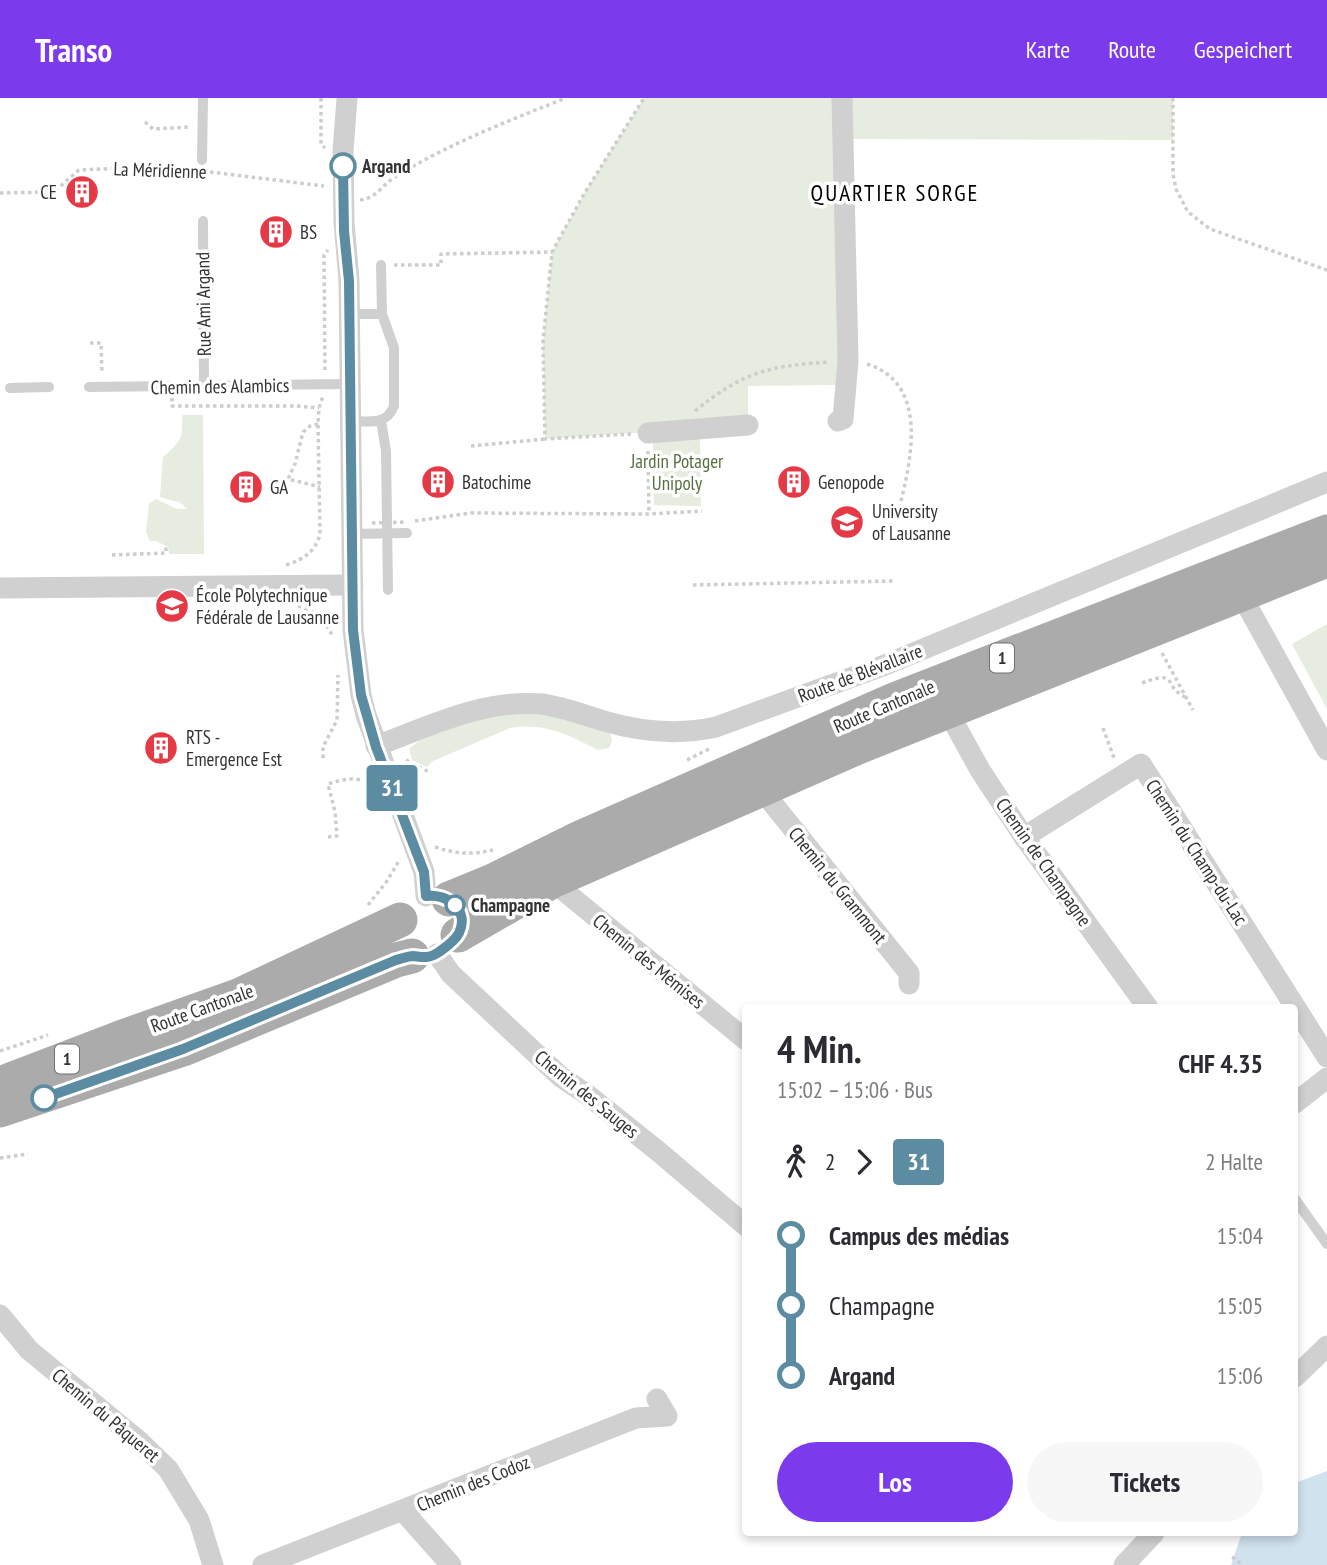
<!DOCTYPE html>
<html lang="de">
<head>
<meta charset="utf-8">
<style>
  :root { --surface:#fff; --page:#f7f7f7; --text:#2b2b33; --muted:#7c7c81; --accent:#7c3aed }
  body { margin:0; font-family:"PT Sans Narrow",sans-serif; background:var(--page); color:var(--text); height:100vh; display:flex; flex-direction:column; font-size:26px; white-space:nowrap }
  * { box-sizing:border-box; margin:0 }
  p { font-size:23px; color:var(--muted) }
  .icon { flex:none; width:38px; height:38px; fill:none; stroke:currentColor; stroke-width:2; stroke-linecap:round; stroke-linejoin:round }
  .map { position:relative; flex:1; overflow:hidden }
  .details { position:absolute; left:742px; top:906px; width:556px; height:532px; display:flex; flex-direction:column; background:var(--surface); border-radius:7px; box-shadow:0 4px 10px #0003 }
  .details>* { flex:none }
  .badge { padding:0 14px; border-radius:5px; font-size:24px; line-height:46px }
  .map>.badge { position:absolute; translate:-50% -50%; box-shadow:0 0 0 4px #fff }
  .legs { display:flex; align-items:center; gap:10px; height:77px; padding:0 35px; font-size:23px }
  .legs p { margin-inline-start:auto }
  .overview { display:flex; align-items:center; justify-content:space-between; height:119px; padding:0 35px }
  h1 { font-size:38px; font-weight:800; line-height:52px }
  .cta { display:flex; gap:14px; margin-top:auto; padding:14px 35px }
  .cta a { flex:1; height:80px; border-radius:42px; background:var(--accent); color:#fff; font-size:28px; font-weight:800; line-height:80px; text-align:center }
  .cta a+a { background:var(--page); color:var(--text) }
  ul { padding:0 35px; list-style:none }
  li { display:flex; align-items:center; gap:24px; height:70px; font-size:26px }
  li i { display:grid; place-items:center; width:10px; height:100%; margin:0 9px; background:currentColor }
  li i::after { content:''; width:18px; height:18px; margin:-9px; border:5px solid; border-radius:50%; background:var(--surface) }
  li p { margin-inline-start:auto }
  li:first-child i { background:linear-gradient(#0000 50%,currentColor 0) }
  li:last-child i { background:linear-gradient(currentColor 50%,#0000 0) }
  header { display:flex; align-items:center; gap:42px; box-sizing:border-box; height:98px; padding:0 35px; background:var(--accent); color:#fff }
  header strong { font-size:33px }
  nav { display:flex; gap:38px; margin-inline-start:auto; font-size:24px }
  .map>svg:first-child { display:block }
  .green { fill:#e6ecdf }
  .water { fill:#cfe2ee }
  .lines { fill:none; stroke-linecap:round; stroke-linejoin:round }
  .path { stroke:#cdcdcd; stroke-width:3.5; stroke-dasharray:3.5 3.5; stroke-linecap:butt }
  .lane { stroke:#d0d0d0; stroke-width:10 }
  .street { stroke:#d0d0d0; stroke-width:21 }
  .primary { stroke:#ababab; stroke-width:35 }
  .path-bridge { stroke:#cdcdcd; stroke-width:3.5; stroke-dasharray:3.5 3.5; stroke-linecap:butt }
  .line-1-casing { stroke:#fff; stroke-width:16 }
  .line-1 { stroke:#5c8ca2; stroke-width:10 }
  .stop-1-dot { fill:#fff; stroke:#5c8ca2; stroke-width:3.5 }
  .labels { text-anchor:middle; stroke-width:7; stroke-linejoin:round; paint-order:stroke }
  .shield { fill:#fff; stroke:#707070; stroke-width:2 }
  .shield-label { font-size:18px; font-weight:bold; fill:#333 }
  .stop-label { font-size:19px; font-weight:bold; fill:#333; stroke:#fff; text-anchor:start }
  .street-label { font-size:19px; fill:#333; stroke:#fff }
  .poi-label { font-size:19px; fill:#333; stroke:#fff; text-anchor:start }
  .park-label { font-size:19px; fill:#56703f; stroke:#fff }
  .quarter-label { font-size:23px; letter-spacing:2px; fill:#000; stroke:#fff }
</style>
</head>
<body>
<header>
<strong>Transo</strong>
<nav><a>Karte</a><a>Route</a><a>Gespeichert</a></nav>
</header>
<div class="map">
<svg width="1327" height="1467" viewBox="0 0 1327 1467">
  <rect width="100%" height="100%" fill="#fff"/>
  <g class="green">
    <polygon points="644,0 1173,0 1173,42 843,41 838,287 748,288 748,327 545,341 543,244 552,154 584,96"/>
    <path d="M182 317H203L204 456H169L168 449 156 443H150L146 434 149 406 156 401 177 411H187L181 405 160 399 163 359C182 343 183 340 182 317Z"/>
    <polygon points="653,340 700,340 701,408 654,407"/>
    <polygon points="1327,526 1327,611 1292,546"/>
    <path d="M500 616H547L610 635 612 643 609 650 598 652C569 637 544 624 510 630L433 663 427 669 412 662 409 651C434 628 469 623 500 616Z"/>
  </g>
  <polygon class="water" points="1327,1373 1327,1467 1231,1467 1242,1435 1295,1435 1295,1385"/>
  <g class="lines">
    <g class="path">
      <polyline points="321,0 321,46 325,50"/>
      <polyline points="1173,0 1173,76 1176,91 1188,114 1210,131 1327,172"/>
      <polyline points="145,24 153,31 190,29"/>
      <polyline points="210,74 324,88"/>
      <polyline points="0,95 54,94 79,72 145,69 165,74 195,74"/>
      <path d="M360 102C377 100 381 88 395 79 448 46 508 23 566 0"/>
      <polyline points="394,167 441,167 441,156 552,154"/>
      <polyline points="90,245 101,245 102,276"/>
      <path d="M867 266C928 285 912 359 900 407"/>
      <polyline points="325,272 324,157 328,152"/>
      <polyline points="172,300 172,308 297,308 319,310"/>
      <path d="M695 313C743 274 768 268 829 264"/>
      <polyline points="318,326 310,328 303,334 295,366 288,381 320,389"/>
      <polyline points="631,336 545,341 543,243 552,154 584,96 644,0"/>
      <polyline points="471,348 545,341"/>
      <polyline points="648,353 649,416"/>
      <polyline points="415,423 471,415 649,416 702,413"/>
      <polyline points="112,457 166,455 166,448"/>
      <path d="M286 467C304 461 314 455 320 437L318 326 319 310 323 298"/>
      <polyline points="693,487 893,483"/>
      <path d="M298 508C314 511 327 525 333 539"/>
      <polyline points="1162,555 1193,612"/>
      <path d="M1142 585C1180 571 1162 588 1185 599"/>
      <polyline points="1103,630 1114,660"/>
      <polyline points="323,660 323,649 337,622 338,577"/>
      <polyline points="406,662 431,675"/>
      <polyline points="687,662 711,650"/>
      <path d="M328 739 337 738 335 714 328 686C343 681 356 678 370 686"/>
      <path d="M435 749C456 756 472 757 493 752"/>
      <polyline points="368,807 387,783 400,761"/>
      <polyline points="0,953 48,937"/>
      <polyline points="0,1060 28,1056"/>
      <polyline points="1232,1459 1243,1467"/>
    </g>
    <g class="lane">
      <polyline points="202,62 203,0"/>
      <polyline points="203,123 204,288"/>
      <polyline points="349,216 382,216 381,167"/>
      <polyline points="89,289 350,286"/>
      <polyline points="10,290 49,289"/>
      <path d="M351 323C369 323 386 328 394 308V250L382 216"/>
      <polyline points="381,323 386,353 388,492"/>
      <polyline points="352,436 407,435"/>
      <polyline points="1295,1101 1327,1146"/>
    </g>
    <g class="street">
      <polyline points="347,0 343,53 344,124 349,183 353,532 361,597 366,617 424,774 426,798"/>
      <polyline points="838,323 843,321 848,263 842,0"/>
      <polyline points="648,335 748,327"/>
      <polyline points="0,490 353,487"/>
      <polyline points="1245,494 1249,511 1327,652"/>
      <polyline points="948,614 980,672 1024,739 1148,910"/>
      <path d="M376 648C430 628 483 601 542 606 563 609 584 617 604 623 641 634 680 637 716 629L880 569 1327 384"/>
      <polyline points="761,691 909,875 909,886"/>
      <polyline points="1024,739 1141,666 1327,959"/>
      <polyline points="552,783 746,942"/>
      <polyline points="437,856 451,876 561,979 589,998 659,1054 746,1128"/>
      <polyline points="1295,1005 1327,980"/>
      <polyline points="0,1217 29,1252 139,1343 168,1371 199,1422 213,1467"/>
      <polyline points="1295,1279 1327,1248"/>
      <polyline points="403,1413 451,1467"/>
      <polyline points="263,1467 636,1320 667,1318 657,1301"/>
      <polyline points="1124,1467 1154,1435"/>
    </g>
    <g class="primary">
      <polyline points="449,801 493,783 580,740 894,602 1327,434"/>
      <polyline points="458,837 552,783 858,649 1327,462"/>
      <polyline points="0,986 120,940 238,898 400,822"/>
      <polyline points="0,1012 183,951 396,862 412,858"/>
    </g>
    <polyline class="path-bridge" points="372,425 407,424"/>
  </g>
  <g class="lines">
    <g class="line-1-casing">
      <path id="line-1" d="M44 1000 183 951 396 862C401 861 408 858 413 858 423 859 429 861 439 854 446 849 455 843 459 835 470 812 447 795 426 798L424 774 376 649 361 597 359 581 353 532 349 183 344 133 343 68"/>
    </g>
    <use href="#line-1" class="line-1"/>
  </g>
  <defs>
    <g id="building-disc" transform="scale(1.75)"><circle r="9.5" fill="#e63946" stroke="#fff"/><path d="M-4-6H4V6H1V3H-1V6H-4ZM-2.5-4.3h1.7v1.8h-1.7ZM.8-4.3h1.7v1.8H.8ZM-2.5-1h1.7V.8h-1.7ZM.8-1h1.7V.8H.8Z" fill="#fff"/></g>
    <g id="university-disc" transform="scale(1.75)"><circle r="9.5" fill="#e63946" stroke="#fff"/><path d="M0-5L7-2L0 1L-7-2ZM-4 1L0 2.5L4 1V4Q0 6-4 4Z" fill="#fff"/></g>
  </defs>
  <g fill-rule="evenodd">
    <use href="#building-disc" x="82" y="94"/>
    <use href="#building-disc" x="276" y="134"/>
    <use href="#building-disc" x="438" y="384"/>
    <use href="#building-disc" x="794" y="384"/>
    <use href="#building-disc" x="246" y="389"/>
    <use href="#university-disc" x="847" y="424"/>
    <use href="#university-disc" x="172" y="508"/>
    <use href="#building-disc" x="161" y="650"/>
  </g>
  <g class="stop-1-dot">
    <circle cx="343" cy="68" r="12"/>
    <circle cx="455" cy="807" r="9"/>
    <circle cx="44" cy="1000" r="12"/>
  </g>
  <g class="labels">
    <g class="shield">
      <rect x="990" y="545.5" width="24" height="29" rx="5"/>
      <rect x="55" y="946.5" width="24" height="29" rx="5"/>
    </g>
    <g class="shield-label">
      <text x="1002" y="566">1</text>
      <text x="67" y="967">1</text>
    </g>
    <g class="stop-label">
      <text x="362" y="75">Argand</text>
      <text x="471" y="814">Champagne</text>
    </g>
    <g class="street-label">
      <text transform="translate(160 72) rotate(2)" y="7">La Méridienne</text>
      <text transform="translate(203 206) rotate(-91)" y="7">Rue Ami Argand</text>
      <text transform="translate(220 288) rotate(-1)" y="7">Chemin des Alambics</text>
      <text transform="translate(860 575) rotate(-21)" y="7">Route de Blévallaire</text>
      <text transform="translate(884 608) rotate(-23)" y="7">Route Cantonale</text>
      <text transform="translate(1197 754) rotate(57)" y="7">Chemin du Champ-du-Lac</text>
      <text transform="translate(1044 764) rotate(55)" y="7">Chemin de Champagne</text>
      <text transform="translate(838 787) rotate(51)" y="7">Chemin du Grammont</text>
      <text transform="translate(649 863) rotate(39)" y="7">Chemin des Mémises</text>
      <text transform="translate(202 910) rotate(-20)" y="7">Route Cantonale</text>
      <text transform="translate(587 996) rotate(39)" y="7">Chemin des Sauges</text>
      <text transform="translate(106 1317) rotate(40)" y="7">Chemin du Pâqueret</text>
      <text transform="translate(473 1385) rotate(-22)" y="7">Chemin des Codoz</text>
    </g>
    <g class="poi-label">
      <text x="57" y="101" text-anchor="end">CE</text>
      <text x="300" y="141">BS</text>
      <text x="462" y="391">Batochime</text>
      <text x="818" y="391">Genopode</text>
      <text x="270" y="396">GA</text>
      <text x="872" y="420">University<tspan x="872" dy="22">of Lausanne</tspan></text>
      <text x="196" y="504">École Polytechnique<tspan x="196" dy="22">Fédérale de Lausanne</tspan></text>
      <text x="186" y="646">RTS -<tspan x="186" dy="22">Emergence Est</tspan></text>
    </g>
    <g class="park-label">
      <text x="677" y="370">Jardin Potager<tspan x="677" dy="22">Unipoly</tspan></text>
    </g>
    <g class="quarter-label">
      <text x="895" y="103">QUARTIER SORGE</text>
    </g>
  </g>
</svg>
<b class="badge" style="left:392px;top:690px;background:#5c8ca2;color:#fff">31</b>
<section class="details">
<div class="overview"><div><h1>4 Min.</h1><p>15:02 – 15:06 · Bus</p></div><b>CHF 4.35</b></div>
<div class="legs"><svg class="icon" aria-label="walk" viewBox="0 0 24 24"><circle cx="13" cy="4" r="2"/><path d="M13 8l-2 6 4 7M11 14l-3 7M7 12l3-4h3l4 4"/></svg>2<svg class="icon" aria-label="forward" viewBox="0 0 24 24"><path d="M9 5l7 7-7 7"/></svg><b class="badge" style="background:#5c8ca2;color:#fff">31</b><p>2 Halte</p></div>
<ul>
<li><i style="color:#5c8ca2"></i><b>Campus des médias</b><p>15:04</p></li>
<li><i style="color:#5c8ca2"></i><span>Champagne</span><p>15:05</p></li>
<li><i style="color:#5c8ca2"></i><b>Argand</b><p>15:06</p></li>
</ul>
<div class="cta"><a>Los</a><a>Tickets</a></div>
</section>
</div>
</body>
</html>
